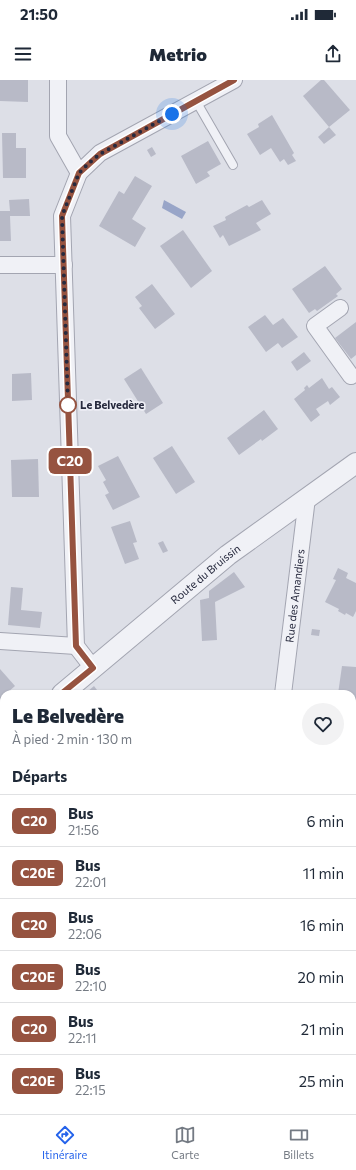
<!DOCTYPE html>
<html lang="fr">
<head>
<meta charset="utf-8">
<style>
  :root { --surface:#fff; --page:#f2f2f3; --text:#1f2937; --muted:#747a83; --line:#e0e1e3; --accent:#2563eb }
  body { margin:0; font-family:Commissioner,sans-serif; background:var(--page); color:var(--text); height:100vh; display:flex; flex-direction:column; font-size:15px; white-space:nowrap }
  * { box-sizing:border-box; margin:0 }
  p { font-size:13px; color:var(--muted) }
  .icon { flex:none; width:22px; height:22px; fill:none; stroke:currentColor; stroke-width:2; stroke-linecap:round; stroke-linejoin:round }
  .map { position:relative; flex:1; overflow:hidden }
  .details { position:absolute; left:0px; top:610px; width:356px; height:424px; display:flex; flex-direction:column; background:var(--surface); border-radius:12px 12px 0 0; box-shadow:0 1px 3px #0004 }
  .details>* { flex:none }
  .badge { padding:0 8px; border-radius:6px; font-size:14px; line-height:26px }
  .you { position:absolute; width:20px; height:20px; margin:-10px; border:3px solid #fff; border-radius:50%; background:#1a73e8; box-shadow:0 0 0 6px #1a73e833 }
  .map>.badge { position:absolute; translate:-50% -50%; box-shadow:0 0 0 2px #fff }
  h2 { padding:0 12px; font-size:15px; line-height:36px }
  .round { display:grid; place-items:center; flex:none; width:42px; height:42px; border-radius:21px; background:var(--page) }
  .headline { display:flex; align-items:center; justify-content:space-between; height:68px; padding:0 12px }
  h1 { font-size:19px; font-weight:800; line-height:30px }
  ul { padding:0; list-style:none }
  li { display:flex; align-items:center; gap:12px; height:52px; padding:0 12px; border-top:1px solid var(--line) }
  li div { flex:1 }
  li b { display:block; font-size:15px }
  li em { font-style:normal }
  li .badge { min-width:44px; font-weight:700; text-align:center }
  .status { display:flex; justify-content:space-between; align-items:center; height:28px; padding:0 20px; background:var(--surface); direction:ltr }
  .status svg { height:11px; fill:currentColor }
  header { display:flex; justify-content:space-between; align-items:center; height:52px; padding:0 12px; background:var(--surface); font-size:18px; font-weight:800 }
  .dock { display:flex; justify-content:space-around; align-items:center; height:56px; border-top:1px solid var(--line); background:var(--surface); font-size:11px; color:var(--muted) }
  .dock a { display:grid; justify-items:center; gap:2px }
  .dock .selected { color:var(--accent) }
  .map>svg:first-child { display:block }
  .water { fill:#98a5c8 }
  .building { fill:#b8bac7 }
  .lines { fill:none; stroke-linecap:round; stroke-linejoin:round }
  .service-casing { stroke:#a3a5b1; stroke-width:10 }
  .minor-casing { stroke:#a3a5b1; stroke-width:18 }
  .tertiary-casing { stroke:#a3a5b1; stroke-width:22 }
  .service { stroke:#f0f1f6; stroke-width:8 }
  .minor { stroke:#f0f1f6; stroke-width:16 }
  .tertiary { stroke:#f0f1f6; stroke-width:20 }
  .line-casing { stroke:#fff; stroke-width:9 }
  .line { stroke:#965340; stroke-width:6 }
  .walk { stroke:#272a3e; stroke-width:4; stroke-dasharray:0 7.2 }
  .stop-dot { fill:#fff; stroke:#965340; stroke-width:2 }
  .labels { text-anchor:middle; stroke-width:3.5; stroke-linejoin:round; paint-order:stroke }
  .stop-label { font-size:11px; font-weight:bold; fill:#272a3e; stroke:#edeef5; text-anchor:start }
  .street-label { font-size:11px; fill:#272a3e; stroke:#edeef5 }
</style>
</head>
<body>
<div class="status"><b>21:50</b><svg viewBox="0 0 49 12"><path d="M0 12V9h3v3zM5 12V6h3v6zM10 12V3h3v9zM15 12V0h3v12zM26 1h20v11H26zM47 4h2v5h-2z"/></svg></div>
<header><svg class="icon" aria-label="menu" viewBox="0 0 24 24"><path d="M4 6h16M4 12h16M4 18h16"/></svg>Metrio<svg class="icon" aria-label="share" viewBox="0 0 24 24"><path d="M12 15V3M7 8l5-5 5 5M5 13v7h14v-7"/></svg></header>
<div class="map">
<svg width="356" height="1034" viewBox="0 0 356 1034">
  <rect width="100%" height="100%" fill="#dddfe7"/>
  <polygon class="water" points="164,120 186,132 182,139 162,128"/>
  <g class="building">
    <polygon points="0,0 28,0 28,22 0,21"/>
    <polygon points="321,0 324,0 350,30 329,47 303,16"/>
    <polygon points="272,35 294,73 292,75 296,81 288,85 284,79 280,82 271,68 260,75 247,54 259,47 258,44"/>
    <polygon points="329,47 336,55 324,64 318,57"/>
    <polygon points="2,53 16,53 16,68 26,68 26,98 3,98"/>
    <polygon points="208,61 221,84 207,92 210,96 196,104 181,76"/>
    <polygon points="152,67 156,74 151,77 147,70"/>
    <polygon points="135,96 152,106 132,139 146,148 135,167 99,146 119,111 124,114"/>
    <polygon points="29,119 30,136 10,136 11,161 0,161 0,131 10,131 9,120"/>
    <polygon points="262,120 271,134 256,143 261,150 229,166 223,155 220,158 213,146 226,140 225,137 247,125 249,127"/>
    <polygon points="183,150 212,191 191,208 160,166"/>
    <polygon points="325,186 342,209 336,214 338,216 317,231 315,229 309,233 292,209"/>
    <polygon points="152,204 175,234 155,249 139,228 142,226 135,217"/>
    <polygon points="265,235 273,245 283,238 298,257 282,268 278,263 266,272 248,247"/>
    <polygon points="356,242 356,275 351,279 335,258"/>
    <polygon points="304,272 311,281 297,291 291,282"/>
    <polygon points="141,288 163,323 146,334 124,299"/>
    <polygon points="31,293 32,320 12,321 12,294"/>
    <polygon points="322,298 329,309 332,307 340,317 330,325 328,321 316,329 320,335 311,342 294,319 305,310 304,308 307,305 309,308"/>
    <polygon points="264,330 278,349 262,361 261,359 239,375 227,358"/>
    <polygon points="172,366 195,402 176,414 153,378"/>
    <polygon points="118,376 140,417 113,430 105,415 109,413 103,402 106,400 98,386"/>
    <polygon points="38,379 39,417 12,417 11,380"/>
    <polygon points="130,441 137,462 133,463 139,479 125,484 111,447"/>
    <polygon points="163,461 168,471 163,473 158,463"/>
    <polygon points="338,488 348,493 346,498 356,503 356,531 353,537 346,533 345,535 338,531 339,529 325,522 336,500 333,499"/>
    <polygon points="234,492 245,507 215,522 217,560 202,561 200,520 209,518 209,511"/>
    <polygon points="11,507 23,508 21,530 42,532 40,548 8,545"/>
    <polygon points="312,549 320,550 319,556 311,555"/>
    <polygon points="342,586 356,587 356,621 352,620 352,614 338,614"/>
    <polygon points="0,589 15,606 0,619"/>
    <polygon points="94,606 100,614 84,614 87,612"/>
    <polygon points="0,733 4,733 4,786 0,787"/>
    <polygon points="4,844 4,893 0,893 0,861 2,861 1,846"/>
    <polygon points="352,937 356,938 356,960 352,959"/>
    <polygon points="4,1013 4,1027 0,1024 0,1018"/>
    <polygon points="7,1030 21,1030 17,1034 12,1034"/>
    <polygon points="254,1030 277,1030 277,1034 253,1034"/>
  </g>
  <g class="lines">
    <g class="service-casing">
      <polyline id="service" points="196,21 233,85"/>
    </g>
    <g class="minor-casing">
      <g id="minor">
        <polyline points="58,0 58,56 79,93"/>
        <polyline points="0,185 64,185"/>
        <polyline points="340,228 315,246 351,296"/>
        <polyline points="0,561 76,566"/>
        <polyline points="93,588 76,566 62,136 79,93 100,73 234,0"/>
        <path id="s1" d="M283 614 307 418"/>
        <polyline points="0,817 4,811"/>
        <polyline points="61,1034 65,1030"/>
      </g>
    </g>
    <g class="tertiary-casing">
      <g id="tertiary">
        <path id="s2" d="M62 614 228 475 356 383"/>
        <polyline points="0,665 4,662"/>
      </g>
    </g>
    <use href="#service" class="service"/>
    <use href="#minor" class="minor"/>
    <use href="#tertiary" class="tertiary"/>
  </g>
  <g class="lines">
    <g class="line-casing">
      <polyline id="line" points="61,614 93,588 76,566 62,136 79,93 100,74 234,0"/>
    </g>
    <use href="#line" class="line"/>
    <polyline class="walk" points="68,325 62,136 79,93 89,83 100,74 172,34"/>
  </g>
  <circle class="stop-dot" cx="68" cy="325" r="8"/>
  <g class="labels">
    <g class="stop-label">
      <text x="80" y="329">Le Belvedère</text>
    </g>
    <g class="street-label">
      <text dy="4" stroke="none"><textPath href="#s2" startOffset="187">Route du Bruissin</textPath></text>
      <text dy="4" stroke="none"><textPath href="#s1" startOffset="99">Rue des Amandiers</textPath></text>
    </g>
  </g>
</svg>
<div class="you" style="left:172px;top:34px"></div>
<b class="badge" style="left:70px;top:381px;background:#965340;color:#fff">C20</b>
<section class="details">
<div class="headline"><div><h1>Le Belvedère</h1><p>À pied · 2 min · 130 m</p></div><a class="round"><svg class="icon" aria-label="heart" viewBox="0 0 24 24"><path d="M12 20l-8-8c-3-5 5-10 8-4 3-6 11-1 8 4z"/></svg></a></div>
<h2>Départs</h2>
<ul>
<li><span class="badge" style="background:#965340;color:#fff">C20</span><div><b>Bus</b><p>21:56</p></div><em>6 min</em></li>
<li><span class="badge" style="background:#965340;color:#fff">C20E</span><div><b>Bus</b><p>22:01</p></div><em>11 min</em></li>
<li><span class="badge" style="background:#965340;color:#fff">C20</span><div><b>Bus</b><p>22:06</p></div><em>16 min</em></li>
<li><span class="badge" style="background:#965340;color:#fff">C20E</span><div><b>Bus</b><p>22:10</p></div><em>20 min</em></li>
<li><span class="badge" style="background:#965340;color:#fff">C20</span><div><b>Bus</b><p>22:11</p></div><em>21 min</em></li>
<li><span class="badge" style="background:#965340;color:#fff">C20E</span><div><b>Bus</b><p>22:15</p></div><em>25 min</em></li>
</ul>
</section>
</div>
<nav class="dock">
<a class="selected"><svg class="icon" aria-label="directions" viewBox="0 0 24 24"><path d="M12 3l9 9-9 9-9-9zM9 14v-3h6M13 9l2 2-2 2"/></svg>Itinéraire</a>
<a><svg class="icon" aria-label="map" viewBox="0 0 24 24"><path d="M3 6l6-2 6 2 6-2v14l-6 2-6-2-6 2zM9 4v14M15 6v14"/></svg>Carte</a>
<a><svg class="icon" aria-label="tickets" viewBox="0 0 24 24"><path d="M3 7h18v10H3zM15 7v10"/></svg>Billets</a>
</nav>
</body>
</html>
